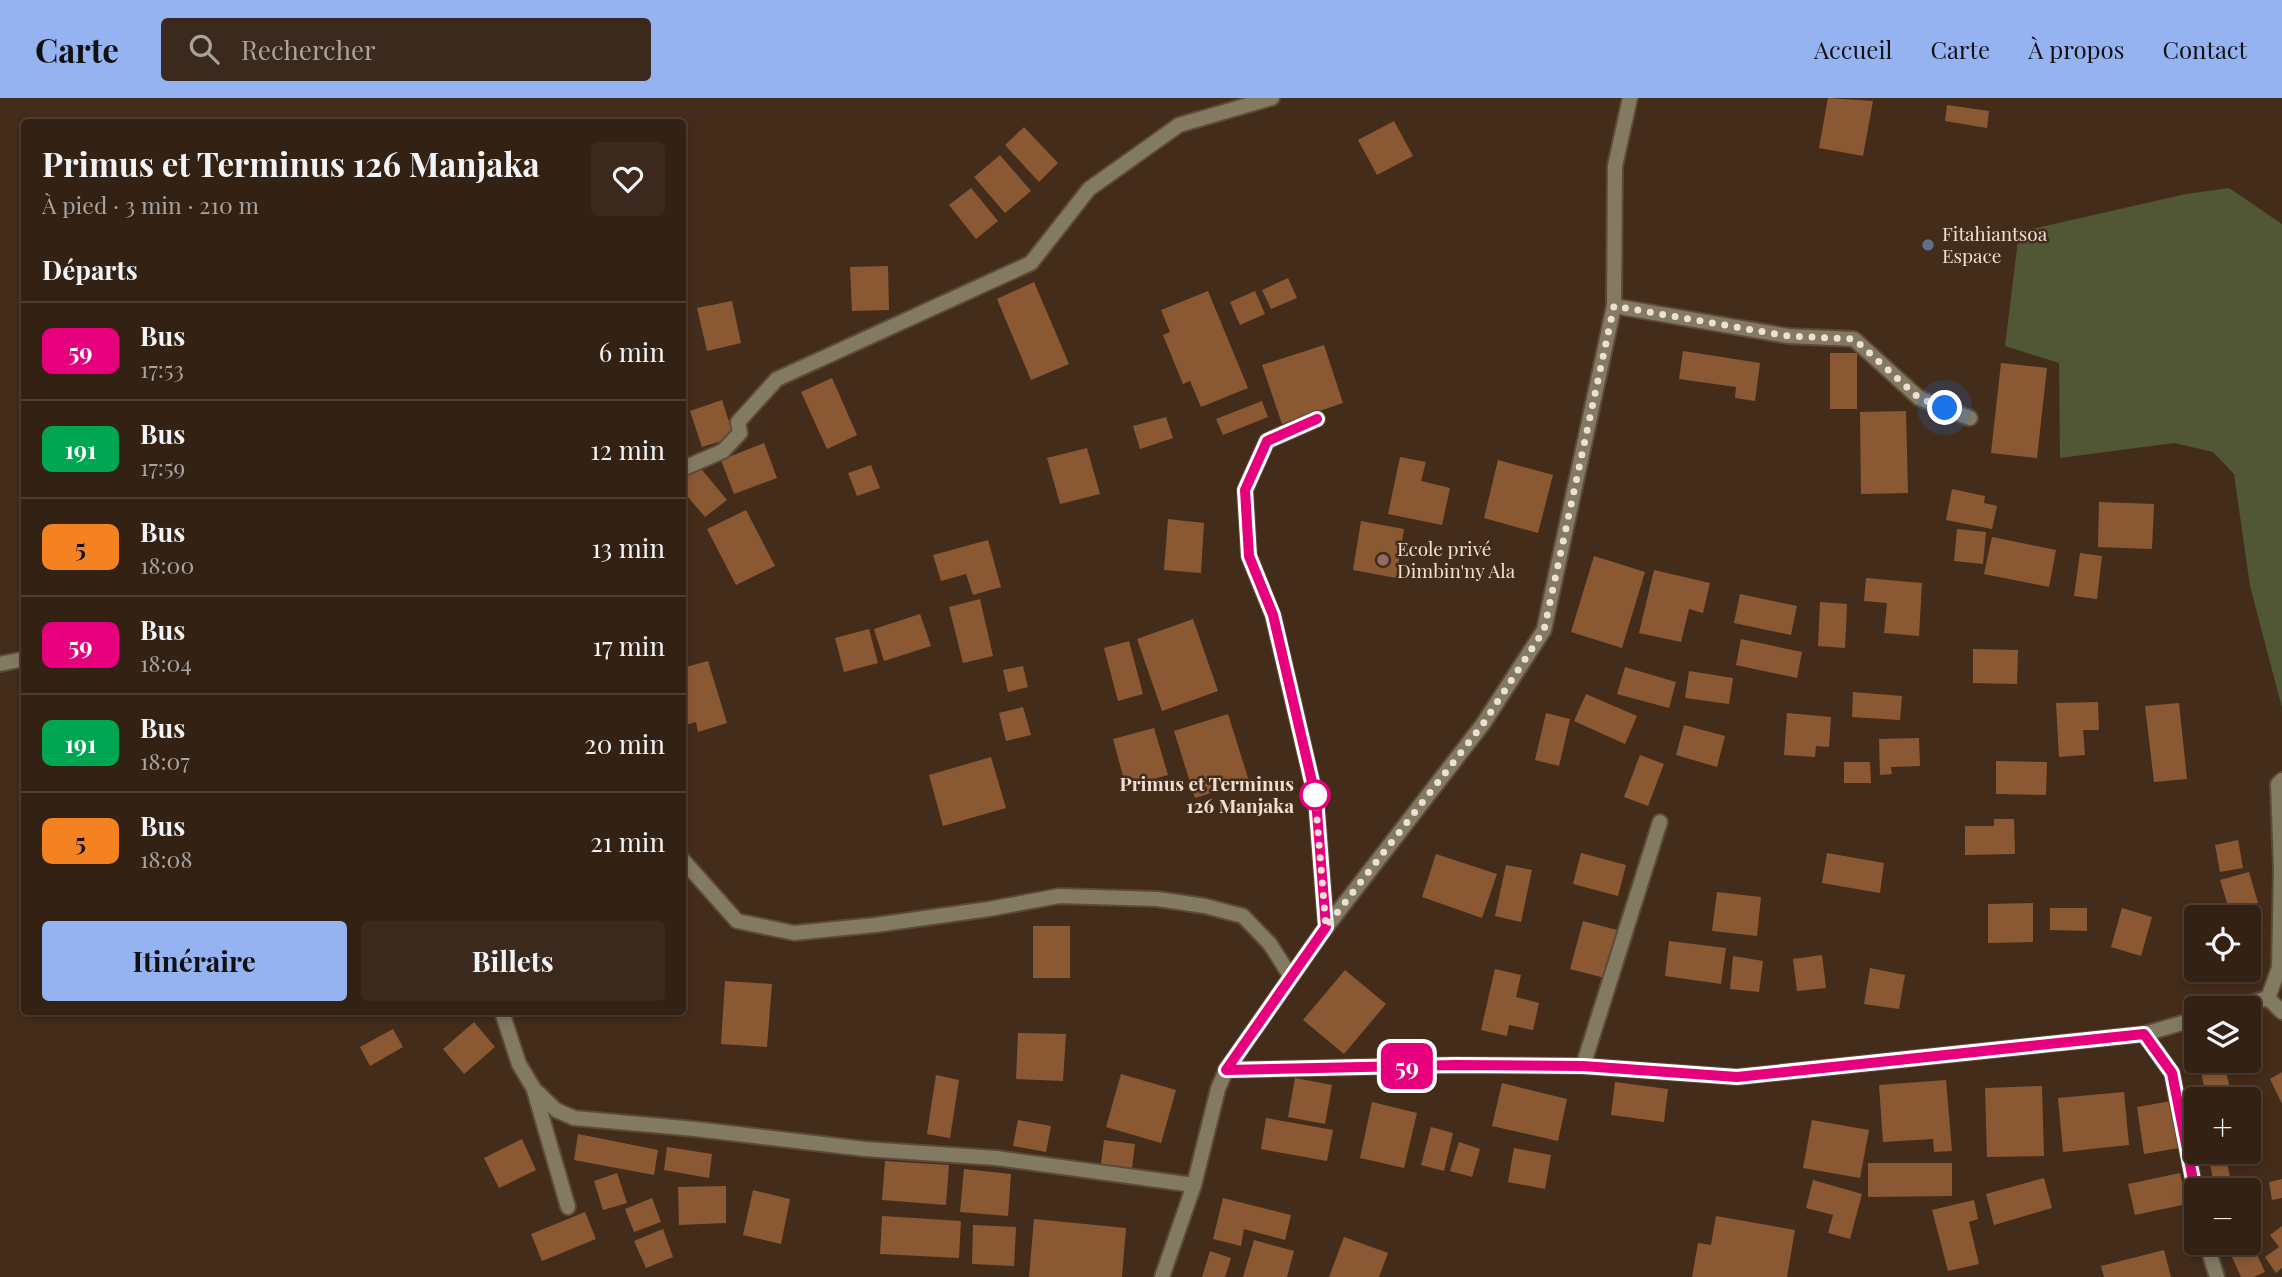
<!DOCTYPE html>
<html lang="fr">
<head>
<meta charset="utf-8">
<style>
  :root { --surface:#332114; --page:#3b291d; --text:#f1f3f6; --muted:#a9a3a0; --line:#4e3e34; --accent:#95b2f1 }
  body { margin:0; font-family:"Playfair Display",serif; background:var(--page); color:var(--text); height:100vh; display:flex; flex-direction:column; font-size:26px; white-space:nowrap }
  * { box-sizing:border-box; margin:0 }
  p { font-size:23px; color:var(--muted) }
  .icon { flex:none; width:38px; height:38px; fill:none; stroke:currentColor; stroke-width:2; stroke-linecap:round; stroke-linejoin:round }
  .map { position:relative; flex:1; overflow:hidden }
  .panel { position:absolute; left:21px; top:21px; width:665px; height:896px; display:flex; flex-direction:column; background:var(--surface); border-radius:7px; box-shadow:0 4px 10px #0003,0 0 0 2px var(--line) }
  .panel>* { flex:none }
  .badge { padding:0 14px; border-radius:10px; font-size:24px; line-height:46px }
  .fabs { position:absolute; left:2184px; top:807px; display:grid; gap:14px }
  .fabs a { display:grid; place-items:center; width:77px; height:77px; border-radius:7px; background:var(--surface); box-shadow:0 4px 10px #0003,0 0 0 2px var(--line); font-size:35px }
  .you { position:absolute; width:35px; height:35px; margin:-18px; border:5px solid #fff; border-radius:50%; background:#1a73e8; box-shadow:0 0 0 10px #1a73e833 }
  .map>.badge { position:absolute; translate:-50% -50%; box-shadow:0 0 0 4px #fff }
  h2 { padding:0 21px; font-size:26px; line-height:63px }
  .round { display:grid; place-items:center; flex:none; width:74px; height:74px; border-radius:7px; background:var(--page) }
  .overview { display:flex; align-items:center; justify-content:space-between; height:119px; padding:0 21px }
  h1 { font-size:33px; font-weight:700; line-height:52px }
  .cta { display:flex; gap:14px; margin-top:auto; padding:14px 21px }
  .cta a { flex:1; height:80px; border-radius:7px; background:var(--accent); color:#111; font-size:28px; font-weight:700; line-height:80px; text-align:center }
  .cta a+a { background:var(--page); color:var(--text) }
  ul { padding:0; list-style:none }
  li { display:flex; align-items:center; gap:21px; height:98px; padding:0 21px; border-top:2px solid var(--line) }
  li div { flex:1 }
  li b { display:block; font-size:26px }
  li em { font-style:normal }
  li .badge { min-width:77px; font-weight:700; text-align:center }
  header { display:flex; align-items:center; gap:42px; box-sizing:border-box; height:98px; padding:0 35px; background:var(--accent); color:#111 }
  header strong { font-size:33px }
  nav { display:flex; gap:38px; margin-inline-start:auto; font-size:24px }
  .search { width:490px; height:63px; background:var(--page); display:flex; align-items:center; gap:18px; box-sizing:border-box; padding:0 24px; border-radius:7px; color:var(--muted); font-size:26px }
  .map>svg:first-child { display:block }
  .green { fill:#515735 }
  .building { fill:#8a5934 }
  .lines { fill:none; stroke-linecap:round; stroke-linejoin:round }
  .street-casing { stroke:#5f4938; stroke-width:18 }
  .street { stroke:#837a62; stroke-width:14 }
  .line-casing { stroke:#fff; stroke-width:16 }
  .line { stroke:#e6007e; stroke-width:10 }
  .walk { stroke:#eedfd4; stroke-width:7; stroke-dasharray:0 12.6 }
  .service-dot { fill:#5c6f8a; stroke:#442c1a; stroke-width:2.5 }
  .education-dot { fill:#8d6e63; stroke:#442c1a; stroke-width:2.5 }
  .stop-dot { fill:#fff; stroke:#e6007e; stroke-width:3.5 }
  .labels { text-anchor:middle; stroke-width:5; stroke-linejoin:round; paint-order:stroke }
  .poi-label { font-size:19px; fill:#eedfd4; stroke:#442c1a; text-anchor:start }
  .stop-label { font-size:19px; font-weight:bold; fill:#eedfd4; stroke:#442c1a; text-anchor:end }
</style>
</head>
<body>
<header>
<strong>Carte</strong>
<div class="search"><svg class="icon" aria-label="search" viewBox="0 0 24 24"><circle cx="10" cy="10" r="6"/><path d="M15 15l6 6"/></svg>Rechercher</div>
<nav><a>Accueil</a><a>Carte</a><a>À propos</a><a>Contact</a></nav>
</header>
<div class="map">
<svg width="2282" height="1179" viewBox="0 0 2282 1179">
  <rect width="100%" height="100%" fill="#442c1a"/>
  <polygon class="green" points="2229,90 2282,126 2282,610 2250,488 2234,376 2213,354 2174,345 2060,360 2059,265 2005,248 2019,134 2186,96"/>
  <g class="building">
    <polygon points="1828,0 1873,3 1863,58 1819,50"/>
    <polygon points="1947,7 1989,13 1987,30 1945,23"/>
    <polygon points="1394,23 1413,58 1377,77 1358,42"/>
    <polygon points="1024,29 1058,65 1039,84 1005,47"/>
    <polygon points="1000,57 1031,93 1005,115 974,79"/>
    <polygon points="971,90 998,123 976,141 949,107"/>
    <polygon points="888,168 889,212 852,213 850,169"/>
    <polygon points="1288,180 1297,200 1271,211 1262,192"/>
    <polygon points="1034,184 1069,266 1031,282 997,201"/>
    <polygon points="1208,193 1248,290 1201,309 1190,283 1183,286 1163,237 1170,234 1161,212"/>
    <polygon points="1255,193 1265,216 1240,227 1230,204"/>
    <polygon points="732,203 741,245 707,253 697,210"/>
    <polygon points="1324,247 1343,305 1282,326 1262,267"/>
    <polygon points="1683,253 1760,265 1755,303 1735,300 1736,289 1679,281"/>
    <rect x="1830" y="255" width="27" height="56"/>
    <polygon points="2001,265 2047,270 2037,360 1991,355"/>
    <polygon points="832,280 857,337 827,351 801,294"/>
    <polygon points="722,302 734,339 702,349 690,313"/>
    <polygon points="1262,303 1268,319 1223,337 1216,321"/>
    <polygon points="1906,313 1908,395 1861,396 1860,314"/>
    <polygon points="1166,319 1173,340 1140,351 1133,328"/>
    <polygon points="764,345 777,380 734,396 721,362"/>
    <polygon points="1087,350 1100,396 1060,406 1047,360"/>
    <polygon points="1400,359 1426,364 1421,383 1450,390 1442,427 1388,416"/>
    <polygon points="1498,362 1553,377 1538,435 1484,420"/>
    <polygon points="698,367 727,402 705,419 682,392 682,380"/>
    <polygon points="871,367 880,390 857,398 848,375"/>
    <polygon points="1952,391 1985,398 1984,405 1997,408 1992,431 1946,422"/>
    <polygon points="2099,404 2154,406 2152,451 2098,449"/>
    <polygon points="746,412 775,468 736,487 707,431"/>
    <polygon points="1168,421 1204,425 1201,475 1164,472"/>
    <polygon points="1361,423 1404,431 1396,480 1353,472"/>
    <polygon points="1957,431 1986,434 1983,466 1954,463"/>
    <polygon points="1992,439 2056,452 2049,489 1984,476"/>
    <polygon points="988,442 1001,489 973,497 966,476 941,483 933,457"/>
    <polygon points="2080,455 2102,458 2097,501 2074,498"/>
    <polygon points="1594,458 1645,474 1622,550 1571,534"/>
    <polygon points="1654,472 1710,485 1703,515 1689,511 1681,544 1639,535"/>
    <polygon points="1866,480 1922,485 1919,538 1884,535 1887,505 1864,503"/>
    <polygon points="1740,496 1797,508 1791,537 1734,525"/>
    <polygon points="980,501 993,558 963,565 949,509"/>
    <polygon points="1820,504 1847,506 1845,550 1818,548"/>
    <polygon points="920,516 931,548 884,563 874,531"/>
    <polygon points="1193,521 1218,593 1162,613 1137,541"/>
    <polygon points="869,531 878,565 844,574 835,540"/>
    <polygon points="1741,541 1802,554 1797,580 1736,567"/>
    <polygon points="1129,543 1143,596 1118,603 1104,550"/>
    <polygon points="1973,551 2018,552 2017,586 1973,585"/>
    <polygon points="708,563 727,625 698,634 696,624 682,628 682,570"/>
    <polygon points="1023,568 1028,589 1008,594 1003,572"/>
    <polygon points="1625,569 1676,584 1669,610 1617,596"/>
    <polygon points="1689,573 1733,580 1729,606 1685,600"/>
    <polygon points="1853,594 1902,598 1900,622 1852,619"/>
    <polygon points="1586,596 1637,618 1625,646 1574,623"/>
    <polygon points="2098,604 2099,632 2083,632 2085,657 2059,659 2056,605"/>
    <polygon points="2179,605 2187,681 2154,684 2145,608"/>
    <polygon points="1023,609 1031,637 1006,643 999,615"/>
    <polygon points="1546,615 1570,621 1559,668 1535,662"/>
    <polygon points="1787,615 1831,619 1829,649 1816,648 1815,659 1784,657"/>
    <polygon points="1228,616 1249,683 1195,700 1174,633"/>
    <polygon points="1684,627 1725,638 1717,669 1676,657"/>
    <polygon points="1154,630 1168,677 1126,689 1113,641"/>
    <polygon points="1919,640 1920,668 1891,669 1892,676 1880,677 1879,641"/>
    <polygon points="1640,657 1664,666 1648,708 1624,699"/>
    <polygon points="991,659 1006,710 943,728 929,677"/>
    <polygon points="1996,663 2047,664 2046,697 1996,696"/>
    <polygon points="1844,664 1870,664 1871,685 1844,685"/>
    <polygon points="1994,721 2014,721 2015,756 1965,757 1965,728 1994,728"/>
    <polygon points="2238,742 2243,770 2220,774 2215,747"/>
    <polygon points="1581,755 1626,767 1618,798 1573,786"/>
    <polygon points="1827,755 1884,765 1880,795 1822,785"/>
    <polygon points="1436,756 1497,776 1482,820 1422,799"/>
    <polygon points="1506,767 1532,772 1521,824 1495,818"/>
    <polygon points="2249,774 2258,805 2230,814 2220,782"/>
    <polygon points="1717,794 1761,799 1757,838 1712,833"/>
    <polygon points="2033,805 2033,844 1988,845 1988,806"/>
    <polygon points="2050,810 2087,810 2087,833 2050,832"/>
    <polygon points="2122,810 2152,819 2141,858 2111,849"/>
    <polygon points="1583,823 1617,832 1605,880 1570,871"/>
    <rect x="1033" y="828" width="37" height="52"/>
    <polygon points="1669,843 1726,850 1721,886 1665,878"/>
    <polygon points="1822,857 1826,890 1797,893 1793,861"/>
    <polygon points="1733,858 1763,863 1759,894 1730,891"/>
    <polygon points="1870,870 1905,877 1899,911 1864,906"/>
    <polygon points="1495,871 1521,877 1516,899 1539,905 1533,932 1509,927 1507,938 1481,932"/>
    <polygon points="1345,872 1386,906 1344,956 1303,922"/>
    <polygon points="725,883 772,886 767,949 721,946"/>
    <polygon points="474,924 495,949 464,976 443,951"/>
    <polygon points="393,931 403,949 370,968 360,949"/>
    <polygon points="1018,935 1066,936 1063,983 1016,981"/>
    <polygon points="2198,962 2223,962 2230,990 2206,996"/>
    <polygon points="2282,974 2282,1006 2270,981"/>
    <polygon points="1121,976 1176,992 1161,1045 1106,1029"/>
    <polygon points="936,977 959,982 950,1040 927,1036"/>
    <polygon points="1295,980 1332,987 1325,1026 1288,1019"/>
    <polygon points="1946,982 1952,1053 1934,1054 1933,1041 1883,1044 1879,987"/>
    <polygon points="1615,984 1668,991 1664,1024 1611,1017"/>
    <polygon points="1502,985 1567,1001 1558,1043 1492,1028"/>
    <polygon points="2042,988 2044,1058 1987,1059 1985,990"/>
    <polygon points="2124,994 2129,1047 2063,1054 2058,1000"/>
    <polygon points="2171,1003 2179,1050 2144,1056 2137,1009"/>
    <polygon points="1372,1004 1417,1015 1404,1070 1360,1060"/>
    <polygon points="1266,1020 1333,1032 1327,1063 1261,1051"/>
    <polygon points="1018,1022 1051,1028 1046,1054 1013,1048"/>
    <polygon points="1812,1022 1869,1032 1860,1080 1803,1070"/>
    <polygon points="1431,1029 1453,1035 1444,1073 1421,1067"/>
    <polygon points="578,1036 658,1052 654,1077 574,1062"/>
    <polygon points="522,1041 536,1072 499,1090 484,1060"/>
    <polygon points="1104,1042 1135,1046 1132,1070 1101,1066"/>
    <polygon points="1459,1044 1480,1051 1472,1079 1450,1073"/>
    <polygon points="667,1049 712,1056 709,1080 664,1072"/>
    <polygon points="1514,1050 1551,1057 1545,1091 1508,1084"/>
    <polygon points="885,1063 949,1067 946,1107 882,1102"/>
    <polygon points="2227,1063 2230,1080 2214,1084 2210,1067"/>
    <polygon points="1868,1065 1952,1065 1952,1098 1868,1099"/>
    <polygon points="964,1071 1011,1076 1008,1118 960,1114"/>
    <polygon points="617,1075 627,1105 603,1112 594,1083"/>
    <polygon points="2180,1075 2187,1106 2135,1117 2128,1086"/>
    <polygon points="2044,1080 2052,1110 1994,1127 1986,1096"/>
    <polygon points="2282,1081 2282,1100 2272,1102 2269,1084"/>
    <polygon points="1813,1082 1862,1096 1850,1141 1828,1135 1833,1117 1806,1110"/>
    <polygon points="726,1088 726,1125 679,1127 678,1089"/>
    <polygon points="2252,1088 2259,1114 2249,1117 2249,1092 2238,1091"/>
    <polygon points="753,1092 790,1101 781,1146 743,1137"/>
    <polygon points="652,1100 661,1124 634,1134 625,1111"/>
    <polygon points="1223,1100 1291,1117 1285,1142 1244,1131 1241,1148 1213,1141"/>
    <polygon points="1974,1102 1978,1121 1969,1124 1979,1166 1948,1173 1932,1112"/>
    <polygon points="585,1114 596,1141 542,1163 531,1136"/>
    <polygon points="882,1118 961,1123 959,1160 880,1156"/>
    <polygon points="1716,1118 1795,1132 1787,1179 1692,1179 1698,1145 1711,1147"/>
    <polygon points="1034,1121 1126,1130 1122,1179 1029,1179"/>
    <polygon points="973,1127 1016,1129 1014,1168 972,1166"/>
    <polygon points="2282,1128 2282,1170 2276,1175 2265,1159 2279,1149 2270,1137"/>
    <polygon points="663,1131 673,1159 646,1170 634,1143"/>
    <polygon points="1344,1139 1388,1155 1379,1179 1329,1179"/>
    <polygon points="2249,1139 2265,1174 2254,1179 2241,1179 2229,1152 2249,1144"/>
    <polygon points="1254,1142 1294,1153 1287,1179 1243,1179"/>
    <polygon points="2164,1152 2171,1179 2104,1179 2101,1168"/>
    <polygon points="1210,1153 1231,1160 1225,1179 1202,1179"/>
  </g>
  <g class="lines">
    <g class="street-casing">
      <g id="street">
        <polyline points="1614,208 1788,238 1854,241 1919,300 1970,320"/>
        <polyline points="1317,321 1267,343 1245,392 1249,458 1273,518 1316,701 1326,829"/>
        <polyline points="682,371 723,353 740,335 738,324 777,281 1031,165 1089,91 1179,27 1272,0"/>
        <polyline points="0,566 24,561"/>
        <polyline points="682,761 737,823 794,835 875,827 989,811 1059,798 1157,801 1205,808 1243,818 1270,846 1291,879"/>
        <polyline points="2268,900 2282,914"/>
        <polyline points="2234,910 2268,900 2279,870 2281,771 2278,686 2282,682"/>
        <polyline points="502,914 519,966 534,991 556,1012 574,1020 695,1031 865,1051 996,1060 1194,1087"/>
        <polyline points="2144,936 2196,921"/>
        <polyline points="1583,968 1660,724"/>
        <polyline points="1226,972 1455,967 1583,968 1737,979 2144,936 2172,975 2196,1097"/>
        <polyline points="534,992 568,1109"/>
        <polyline points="2206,1144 2217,1179"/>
        <polyline points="1162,1179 1194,1087 1218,991 1226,972 1321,836 1483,626 1544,532 1614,208 1615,68 1630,0"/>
      </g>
    </g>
    <use href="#street" class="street"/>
  </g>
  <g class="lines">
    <g class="line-casing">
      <polyline id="line" points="1317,321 1267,343 1245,392 1249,458 1273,517 1316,701 1326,829 1226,972 1455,967 1583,968 1737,979 2144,936 2172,975 2196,1097"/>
    </g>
    <use href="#line" class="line"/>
    <polyline class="walk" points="1315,697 1326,829 1483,626 1544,532 1614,208 1788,238 1854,241 1919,300 1945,310"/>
  </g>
  <circle class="service-dot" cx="1928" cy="147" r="7"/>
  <circle class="education-dot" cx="1383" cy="462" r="7"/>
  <circle class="stop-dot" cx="1315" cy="697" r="14"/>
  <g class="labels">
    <g class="poi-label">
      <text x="1942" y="143">Fitahiantsoa<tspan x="1942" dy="22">Espace</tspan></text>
      <text x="1397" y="458">Ecole privé<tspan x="1397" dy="22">Dimbin'ny Ala</tspan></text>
    </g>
    <g class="stop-label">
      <text x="1294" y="693">Primus et Terminus<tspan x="1294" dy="22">126 Manjaka</tspan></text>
    </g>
  </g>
</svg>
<div class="fabs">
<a><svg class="icon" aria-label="locate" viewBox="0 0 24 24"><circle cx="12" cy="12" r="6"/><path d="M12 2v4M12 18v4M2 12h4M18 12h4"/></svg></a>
<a><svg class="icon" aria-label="layers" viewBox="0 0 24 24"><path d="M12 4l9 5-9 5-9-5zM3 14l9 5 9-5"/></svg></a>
<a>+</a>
<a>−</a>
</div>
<div class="you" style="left:1945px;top:310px"></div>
<b class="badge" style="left:1407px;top:968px;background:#e6007e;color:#fff">59</b>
<section class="panel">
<div class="overview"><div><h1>Primus et Terminus 126 Manjaka</h1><p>À pied · 3 min · 210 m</p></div><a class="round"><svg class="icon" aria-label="heart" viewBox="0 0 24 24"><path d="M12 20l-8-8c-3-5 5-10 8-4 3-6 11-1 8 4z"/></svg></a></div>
<h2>Départs</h2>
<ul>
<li><span class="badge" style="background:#e6007e;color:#fff">59</span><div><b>Bus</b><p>17:53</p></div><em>6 min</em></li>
<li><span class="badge" style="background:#00a651;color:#fff">191</span><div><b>Bus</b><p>17:59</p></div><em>12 min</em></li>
<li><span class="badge" style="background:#f58220;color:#111">5</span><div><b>Bus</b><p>18:00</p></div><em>13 min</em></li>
<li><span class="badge" style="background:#e6007e;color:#fff">59</span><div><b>Bus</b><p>18:04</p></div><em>17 min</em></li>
<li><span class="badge" style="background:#00a651;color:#fff">191</span><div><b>Bus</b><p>18:07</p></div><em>20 min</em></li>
<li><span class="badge" style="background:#f58220;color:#111">5</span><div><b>Bus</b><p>18:08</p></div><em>21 min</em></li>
</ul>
<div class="cta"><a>Itinéraire</a><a>Billets</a></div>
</section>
</div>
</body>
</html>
